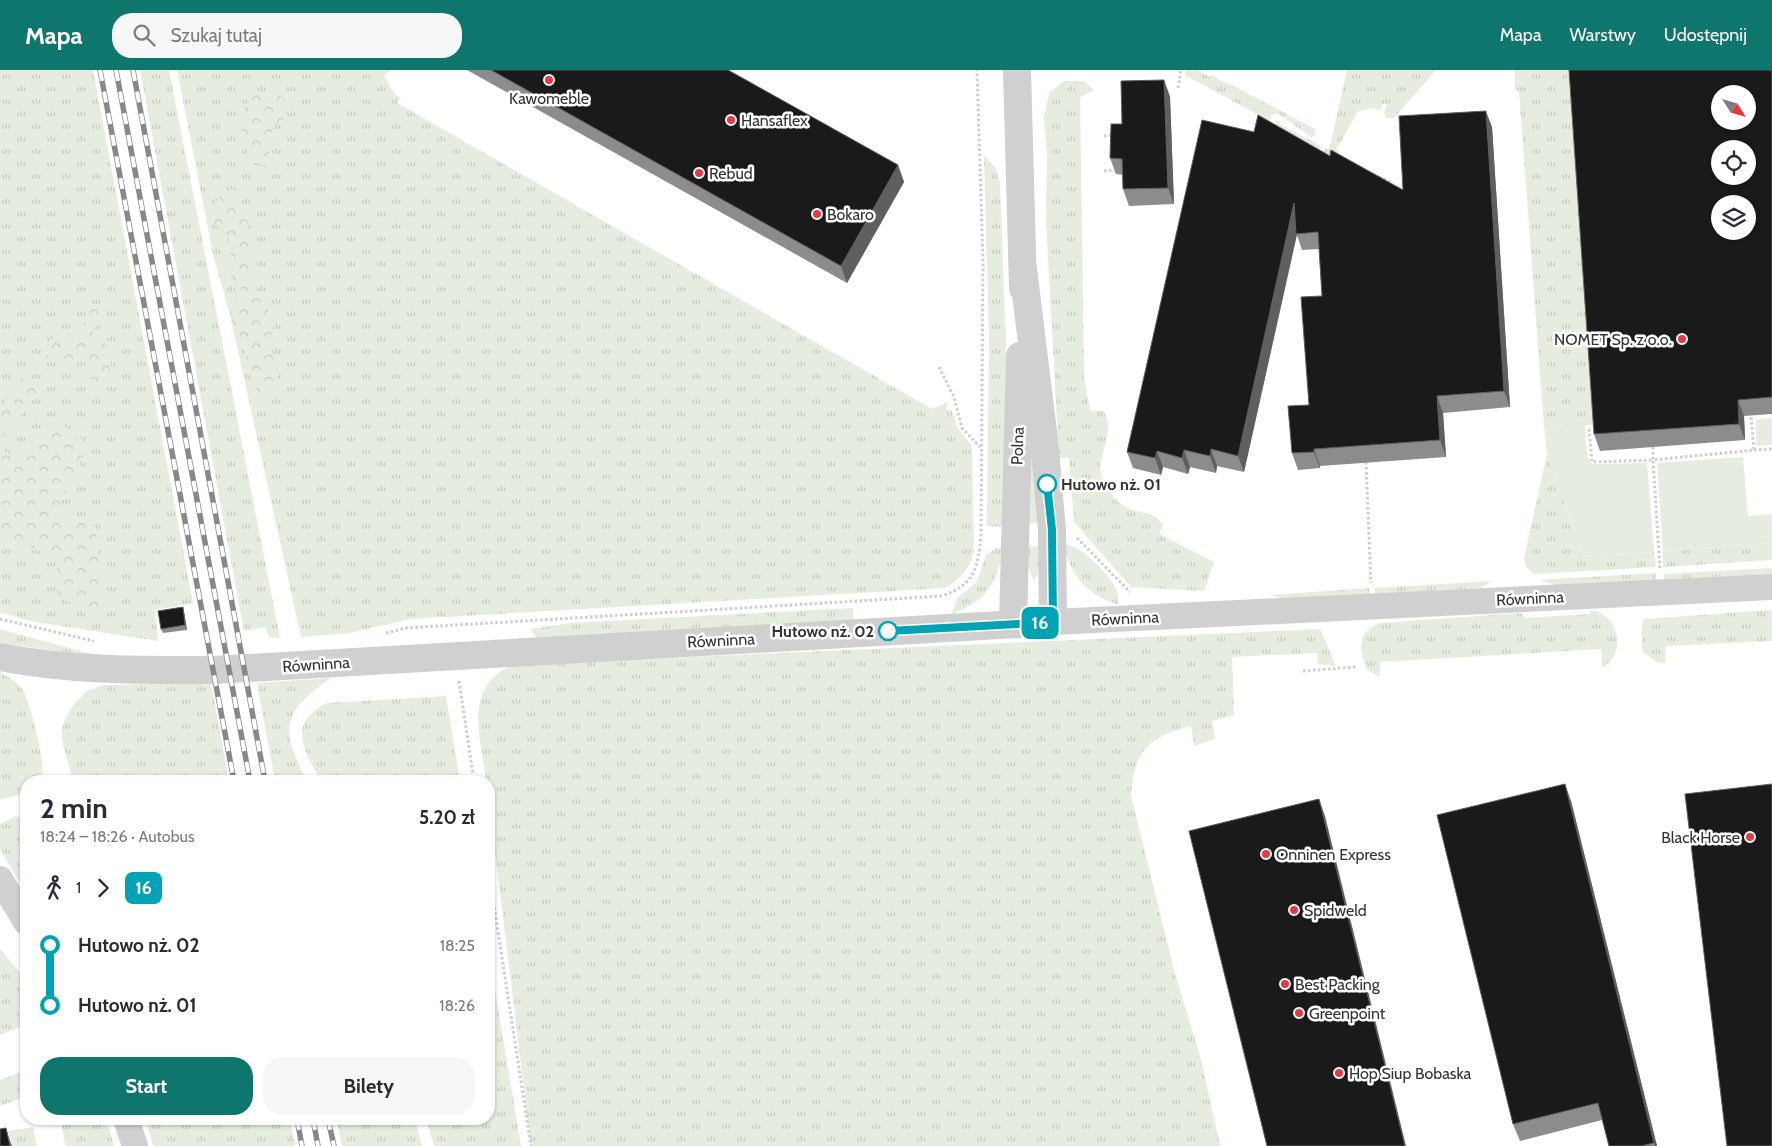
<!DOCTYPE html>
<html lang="pl">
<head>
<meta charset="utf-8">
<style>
  :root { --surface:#fff; --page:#f7f7f7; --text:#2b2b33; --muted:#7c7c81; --accent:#0f766e }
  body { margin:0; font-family:Cabin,sans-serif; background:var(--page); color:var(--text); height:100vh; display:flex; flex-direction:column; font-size:19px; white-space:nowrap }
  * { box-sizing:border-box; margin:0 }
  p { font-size:16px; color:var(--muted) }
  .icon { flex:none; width:28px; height:28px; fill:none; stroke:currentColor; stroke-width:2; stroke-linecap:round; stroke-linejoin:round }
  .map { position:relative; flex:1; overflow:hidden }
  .drawer { position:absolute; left:20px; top:705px; width:475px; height:350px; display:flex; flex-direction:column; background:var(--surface); border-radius:20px; box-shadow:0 1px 4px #0004 }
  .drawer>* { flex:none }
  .badge { padding:0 10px; border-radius:8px; font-size:18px; line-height:32px }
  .needle { width:32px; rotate:127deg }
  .tools { position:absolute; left:1711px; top:15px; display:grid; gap:10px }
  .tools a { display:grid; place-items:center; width:45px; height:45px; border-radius:50%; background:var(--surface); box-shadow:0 1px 4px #0004; font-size:25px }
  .map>.badge { position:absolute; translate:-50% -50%; box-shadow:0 0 0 2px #fff }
  .legs { display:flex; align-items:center; gap:8px; height:55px; padding:0 20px; font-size:16px }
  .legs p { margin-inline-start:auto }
  .summary { display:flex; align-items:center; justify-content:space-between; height:85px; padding:0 20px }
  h1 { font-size:28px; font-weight:700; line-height:38px }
  .action { display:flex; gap:10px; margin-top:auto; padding:10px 20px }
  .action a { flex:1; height:58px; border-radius:20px; background:var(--accent); color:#fff; font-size:20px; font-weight:700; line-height:58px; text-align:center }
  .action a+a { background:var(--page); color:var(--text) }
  ul { padding:0 20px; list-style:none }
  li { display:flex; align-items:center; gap:18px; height:60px; font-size:19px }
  li i { display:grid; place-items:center; width:8px; height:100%; margin:0 6px; background:currentColor }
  li i::after { content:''; width:12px; height:12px; margin:-6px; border:4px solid; border-radius:50%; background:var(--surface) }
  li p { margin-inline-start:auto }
  li:first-child i { background:linear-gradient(#0000 50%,currentColor 0) }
  li:last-child i { background:linear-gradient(currentColor 50%,#0000 0) }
  header { display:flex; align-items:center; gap:30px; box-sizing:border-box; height:70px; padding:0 25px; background:var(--accent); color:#fff }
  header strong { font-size:24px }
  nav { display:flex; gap:28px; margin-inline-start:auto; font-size:18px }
  .search { width:350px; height:45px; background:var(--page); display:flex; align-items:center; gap:12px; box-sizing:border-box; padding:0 18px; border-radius:20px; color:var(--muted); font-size:19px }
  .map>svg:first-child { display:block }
  .grass { fill:url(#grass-tufts) }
  .forest { fill:url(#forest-crowns) }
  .garden { fill:#e6ecdf }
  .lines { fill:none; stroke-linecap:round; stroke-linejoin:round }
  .path { stroke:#cdcdcd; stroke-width:3; stroke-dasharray:2.5 2.5; stroke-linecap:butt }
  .minor { stroke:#d0d0d0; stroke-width:26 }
  .tertiary { stroke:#d0d0d0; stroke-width:28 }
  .rail-casing { stroke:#888; stroke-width:5.5 }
  .rail { stroke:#fff; stroke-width:4; stroke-dasharray:11; stroke-linecap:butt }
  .wall { fill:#8c8c8c }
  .shaded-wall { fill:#5f5f5f }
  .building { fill:#1a1a1a; stroke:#5f5f5f; fill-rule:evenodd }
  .line-1-casing { stroke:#fff; stroke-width:11 }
  .line-1 { stroke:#00a3b4; stroke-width:8 }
  .poi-dot { fill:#e63946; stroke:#fff; stroke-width:2 }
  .stop-1-dot { fill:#fff; stroke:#00a3b4; stroke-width:2.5 }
  .labels { text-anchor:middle; stroke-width:5; stroke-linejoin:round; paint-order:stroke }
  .poi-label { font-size:16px; fill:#333; stroke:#fff; text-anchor:start }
  .street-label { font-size:16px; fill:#333; stroke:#fff }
  .stop-label { font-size:16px; font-weight:bold; fill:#333; stroke:#fff; text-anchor:start }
</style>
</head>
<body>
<header>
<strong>Mapa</strong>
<div class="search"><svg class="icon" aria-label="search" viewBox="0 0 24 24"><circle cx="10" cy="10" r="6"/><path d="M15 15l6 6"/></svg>Szukaj tutaj</div>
<nav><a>Mapa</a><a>Warstwy</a><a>Udostępnij</a></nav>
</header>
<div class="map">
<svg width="1772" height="1076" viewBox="0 0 1772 1076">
  <defs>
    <pattern id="grass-tufts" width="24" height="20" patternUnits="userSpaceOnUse" patternTransform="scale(1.25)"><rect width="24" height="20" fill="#e6ecdf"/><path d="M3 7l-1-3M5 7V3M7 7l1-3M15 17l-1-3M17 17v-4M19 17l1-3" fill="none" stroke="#c6cbc0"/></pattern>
    <pattern id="forest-crowns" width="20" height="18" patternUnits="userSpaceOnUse" patternTransform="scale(1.25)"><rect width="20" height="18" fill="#e6ecdf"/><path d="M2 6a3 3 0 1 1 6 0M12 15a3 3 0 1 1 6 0" fill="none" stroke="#c6cbc0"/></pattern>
  </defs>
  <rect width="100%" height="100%" fill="#fff"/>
  <g class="grass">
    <polygon points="0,0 93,0 193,533 155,540 158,571 29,551 0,542"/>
    <polygon points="140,0 169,0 280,568 269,567 265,557 244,561"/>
    <path d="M177 0H391L384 6 394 23 400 28 397 33 932 339 948 332 946 339 952 341 957 357 972 376 974 481C969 500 961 509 945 518L410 549 350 563 301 567 231 249 213 184Z"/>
    <polygon points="1186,0 1198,0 1210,7 1212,4 1219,10 1232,15 1315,59 1316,65 1311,67 1277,43 1271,45 1267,58 1263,58 1266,49 1185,5"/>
    <polygon points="1347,0 1436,0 1394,48 1386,48 1384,43 1387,35 1384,33 1379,41 1374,38 1358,41 1336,80 1340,82 1332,84 1309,157 1271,64 1276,52 1321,76 1317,87 1320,88 1325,78 1329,80"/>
    <polygon points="1515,0 1572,0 1596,355 1544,356 1519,21 1515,21"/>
    <path d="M1064 11H1084L1094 20 1080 27 1084 306 1090 341H1103C1118 361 1094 388 1102 408 1107 421 1119 436 1133 440 1146 444 1154 442 1163 455L1159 464 1214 492 1204 521 1131 517 1074 452 1069 387 1059 388 1046 152 1047 86 1044 48 1049 23Z"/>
    <polygon points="984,85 996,99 1000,113 1006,275 1005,457 987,456 989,267"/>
    <polygon points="1030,362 1041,453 1027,453"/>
    <polygon points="1547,384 1584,487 1654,482 1656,497 1534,504 1526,497 1524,488"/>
    <polygon points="1772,473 1772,490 1663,497 1663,481"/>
    <path d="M1062 474C1079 472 1109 505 1116 519 1118 524 1118 529 1118 535 1084 522 1074 508 1062 474Z"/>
    <polygon points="1042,476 1039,502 1034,511 1027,494 1027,477"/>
    <path d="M997 478 1004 479C996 513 987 531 952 544L957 528 977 512 986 485Z"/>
    <polygon points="1772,498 1772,504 1664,509 1664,504"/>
    <polygon points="1656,503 1656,511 1556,515 1540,510"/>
    <polygon points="1492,511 1481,518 1375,524 1375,518"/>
    <polygon points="1369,518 1370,525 1285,529 1270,525"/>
    <polygon points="853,538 853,553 536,568 531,559 570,553"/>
    <path d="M1591 540C1620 545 1627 584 1602 598L1601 579 1380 592V607L1367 600C1359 578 1356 563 1380 553L1521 543 1525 548 1589 544Z"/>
    <polygon points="1772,540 1772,571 1666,576 1665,593 1657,592 1642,581 1642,554 1644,549"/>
    <polygon points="0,559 102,587 0,573"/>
    <path d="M1320 559 1336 596 1318 594 1317 583 1232 587 1234 645 1212 651 1215 669 1194 676 1191 656C1148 667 1135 680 1131 725L1174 900 1202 993 1220 1076H531L489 732V711H486C481 667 462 618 512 595Z"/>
    <path d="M0 602C8 607 16 611 22 619 31 632 46 696 42 711H26V723L0 730Z"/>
    <path d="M331 608C281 642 280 660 307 711H275L257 613Z"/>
    <polygon points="211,613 229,711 73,711 62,670 62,660 64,651 74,634 87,621 104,615"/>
    <path d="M446 626 460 711H321C304 680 286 654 327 633Z"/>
    <polygon points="16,746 26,752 26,824 0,779 0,754"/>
    <polygon points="0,879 26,910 26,955 0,965"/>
    <polygon points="489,884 521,1076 434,1076 427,1049 489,1049"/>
    <polygon points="26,1000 26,1026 0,1036 0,1010"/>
    <polygon points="61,1049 106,1049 114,1076 65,1076"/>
    <polygon points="146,1049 290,1049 295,1076 153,1076"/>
    <polygon points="337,1049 415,1049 422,1076 342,1076"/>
    <polygon points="33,1057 37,1076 12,1076 8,1061"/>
  </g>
  <g class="forest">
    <path d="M261 22H276L290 33 284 49 274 55C269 69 272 79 265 94L257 97 251 94C243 65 230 39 261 22Z"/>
    <path d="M233 119 245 141 253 179 249 197 252 210 274 250 271 276 279 304 275 317 263 323 254 317 244 277 237 268 231 249 232 234 244 225C239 213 230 209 225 196L233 177 225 164 214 153C213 137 215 123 233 119Z"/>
    <path d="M97 234 100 236 97 254 90 269 93 272 101 269C111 278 113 284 110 298L114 303 111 313 93 311 84 305 87 298 84 289 73 290 67 288 58 294 46 287V274L55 266 71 268 88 248 92 236Z"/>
    <polygon points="22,307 45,315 0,370 0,338"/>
    <polygon points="56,350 89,375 55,444 96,457 102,541 57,528 57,490 0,461 0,379 17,388"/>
  </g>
  <g class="garden">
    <polygon points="1772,348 1772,375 1756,376 1756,350"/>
    <polygon points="1585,355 1587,386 1592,394 1647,393 1654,482 1584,487 1547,384 1544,356"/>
    <polygon points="1743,387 1748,446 1772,444 1772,473 1663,481 1657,393"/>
  </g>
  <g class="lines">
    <g class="path">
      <polyline points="1178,18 1181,0"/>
      <polyline points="1104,66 1114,65"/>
      <polyline points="1104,101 1116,100"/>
      <polyline points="1379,107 1391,112"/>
      <polyline points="939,297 954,327 962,358 980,377"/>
      <polyline points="1589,359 1592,392 1653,390 1660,499"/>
      <polyline points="1653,377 1653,390 1754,380 1751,346"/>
      <polyline points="1754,380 1772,379"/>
      <polyline points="1366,392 1371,513"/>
      <polyline points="1077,468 1130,522"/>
      <polyline points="0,549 94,571"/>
      <path d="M386 563 406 558 942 526C976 514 978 497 981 465L983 191 977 0"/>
      <polyline points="1303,601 1356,597"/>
      <polyline points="459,611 474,711"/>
      <polyline points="489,803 531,1076"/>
    </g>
    <g class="minor">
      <polyline points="1053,552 1772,517"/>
      <polyline points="0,809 26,852"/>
      <polyline points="126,1049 135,1076"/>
    </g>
    <g class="tertiary">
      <polyline points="1017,0 1023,218"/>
      <polyline points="1013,554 1020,286"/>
      <path d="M0 587C71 601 141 600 213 600L1053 552 1052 460 1044 370 1023 199"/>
    </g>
    <g class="rail-casing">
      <g id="rail">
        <polyline points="100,0 234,711"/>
        <polyline points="116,0 250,711"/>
        <polyline points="133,0 265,711"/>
        <polyline points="297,1049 302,1076"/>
        <polyline points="313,1049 318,1076"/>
        <polyline points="328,1049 334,1076"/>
      </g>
    </g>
    <use href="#rail" class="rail"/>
  </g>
  <g class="wall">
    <polygon points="467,0 728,0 898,95 904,112 847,213"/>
    <polygon points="1772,0 1772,344 1744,346 1745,370 1600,381 1594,364"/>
    <polygon points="1164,10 1170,27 1174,134 1129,136 1123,119 1123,105 1116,104 1110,88 1122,54"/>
    <polygon points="1492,57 1510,337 1443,343 1446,387 1320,396 1320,398 1298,400 1292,383 1309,335 1322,226 1319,179 1302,180 1297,165 1244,402 1217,396 1216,403 1190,397 1188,404 1163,397 1161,405 1133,398 1127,382 1330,86 1403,120"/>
    <polygon points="184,542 187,560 163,563 161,559"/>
    <polygon points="1571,731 1657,1076 1609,1076 1602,1050 1520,1071 1513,1054"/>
  </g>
  <g class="shaded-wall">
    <polygon points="1164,10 1170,27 1174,134 1168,118"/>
    <polygon points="1486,41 1492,57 1510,337 1504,321"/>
    <polygon points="898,95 904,112 847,213 841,196"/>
    <polygon points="1294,133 1300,150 1244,402 1238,386"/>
    <polygon points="1437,326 1443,343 1446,387 1440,370"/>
    <polygon points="1738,330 1744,346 1745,370 1739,354"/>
    <polygon points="1211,379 1217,396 1216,403 1210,386"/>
    <polygon points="1314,379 1320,396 1320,398 1314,382"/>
    <polygon points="1184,380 1190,397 1188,404 1182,388"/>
    <polygon points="1157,381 1163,397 1161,405 1155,388"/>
    <polygon points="183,537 184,542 187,560 185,555"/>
    <polygon points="1565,714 1571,731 1657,1076 1655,1076 1654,1073"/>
    <polygon points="1319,729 1325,746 1406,1076 1405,1076"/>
    <polygon points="6,1058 10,1071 12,1076 10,1076"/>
  </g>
  <g class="building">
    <polygon points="491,0 728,0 898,95 841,196"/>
    <path d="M1569 0H1772V327L1738 330 1739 354 1594 364ZM1720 24H1748V51H1720ZM1720 79H1748V106H1720ZM1720 134H1748V161H1720Z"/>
    <polygon points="1164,10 1168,118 1123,119 1122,89 1110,88 1111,54 1122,54 1121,11"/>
    <polygon points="1486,41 1504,321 1437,326 1440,370 1314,379 1314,382 1292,383 1288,336 1309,335 1301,227 1322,226 1318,162 1296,164 1294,133 1238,386 1211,379 1210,386 1184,380 1182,388 1157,381 1155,388 1127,382 1202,50 1254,62 1258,45 1330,86 1331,80 1403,120 1399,46"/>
    <polygon points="183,537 185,555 161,559 158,541"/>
    <polygon points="1565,714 1654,1073 1641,1076 1609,1076 1598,1033 1513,1054 1437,745"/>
    <polygon points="1772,714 1772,1076 1727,1076 1685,724"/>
    <polygon points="1319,729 1405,1076 1267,1076 1189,761"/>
    <polygon points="6,1058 10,1076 0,1076 0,1059"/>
  </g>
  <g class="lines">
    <g class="line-1-casing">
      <polyline id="line-1" points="888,561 1053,552 1052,460 1047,414"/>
    </g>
    <use href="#line-1" class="line-1"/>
  </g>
  <g class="poi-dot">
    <circle cx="549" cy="10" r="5"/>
    <circle cx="731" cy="50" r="5"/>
    <circle cx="699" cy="103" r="5"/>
    <circle cx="817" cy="144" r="5"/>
    <circle cx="1682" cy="269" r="5"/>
    <circle cx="1750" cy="767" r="5"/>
    <circle cx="1266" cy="784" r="5"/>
    <circle cx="1294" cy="840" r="5"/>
    <circle cx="1285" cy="914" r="5"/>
    <circle cx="1299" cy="943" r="5"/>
    <circle cx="1339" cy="1003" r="5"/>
  </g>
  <g class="stop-1-dot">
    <circle cx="1047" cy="414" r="9"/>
    <circle cx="888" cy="561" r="9"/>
  </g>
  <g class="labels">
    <g class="poi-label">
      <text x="549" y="34" text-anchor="middle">Kawomeble</text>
      <text x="741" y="56">Hansaflex</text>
      <text x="709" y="109">Rebud</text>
      <text x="827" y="150">Bokaro</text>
      <text x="1672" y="275" text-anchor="end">NOMET Sp. z o.o.</text>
      <text x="1740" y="773" text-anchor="end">Black Horse</text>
      <text x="1276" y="790">Onninen Express</text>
      <text x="1304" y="846">Spidweld</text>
      <text x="1295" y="920">Best Packing</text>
      <text x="1309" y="949">Greenpoint</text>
      <text x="1349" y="1009">Hop Siup Bobaska</text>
    </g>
    <g class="street-label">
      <text transform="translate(1017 376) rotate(-88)" y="6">Polna</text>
      <text transform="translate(1530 528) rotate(-3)" y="6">Równinna</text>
      <text transform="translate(1125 548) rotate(-3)" y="6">Równinna</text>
      <text transform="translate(721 570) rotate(-3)" y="6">Równinna</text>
      <text transform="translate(316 594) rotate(-4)" y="6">Równinna</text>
    </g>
    <g class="stop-label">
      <text x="1061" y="420">Hutowo nż. 01</text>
      <text x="874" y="567" text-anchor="end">Hutowo nż. 02</text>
    </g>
  </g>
</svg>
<div class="tools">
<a><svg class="needle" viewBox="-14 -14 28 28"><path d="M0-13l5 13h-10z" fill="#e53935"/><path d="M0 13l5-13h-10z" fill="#7c7c81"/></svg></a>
<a><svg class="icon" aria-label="locate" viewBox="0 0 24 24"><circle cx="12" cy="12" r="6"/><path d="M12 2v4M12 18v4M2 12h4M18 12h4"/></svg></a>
<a><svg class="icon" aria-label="layers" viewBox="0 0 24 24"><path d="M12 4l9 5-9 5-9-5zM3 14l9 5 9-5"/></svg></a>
</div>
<b class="badge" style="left:1040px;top:553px;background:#00a3b4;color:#fff">16</b>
<section class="drawer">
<div class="summary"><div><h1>2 min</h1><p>18:24 – 18:26 · Autobus</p></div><b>5.20 zł</b></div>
<div class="legs"><svg class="icon" aria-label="walk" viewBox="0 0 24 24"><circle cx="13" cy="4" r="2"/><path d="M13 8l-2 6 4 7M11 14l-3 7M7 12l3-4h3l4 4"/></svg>1<svg class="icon" aria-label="forward" viewBox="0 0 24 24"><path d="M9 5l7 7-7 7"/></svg><b class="badge" style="background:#00a3b4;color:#fff">16</b></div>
<ul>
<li><i style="color:#00a3b4"></i><b>Hutowo nż. 02</b><p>18:25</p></li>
<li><i style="color:#00a3b4"></i><b>Hutowo nż. 01</b><p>18:26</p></li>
</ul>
<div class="action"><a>Start</a><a>Bilety</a></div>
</section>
</div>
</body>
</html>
